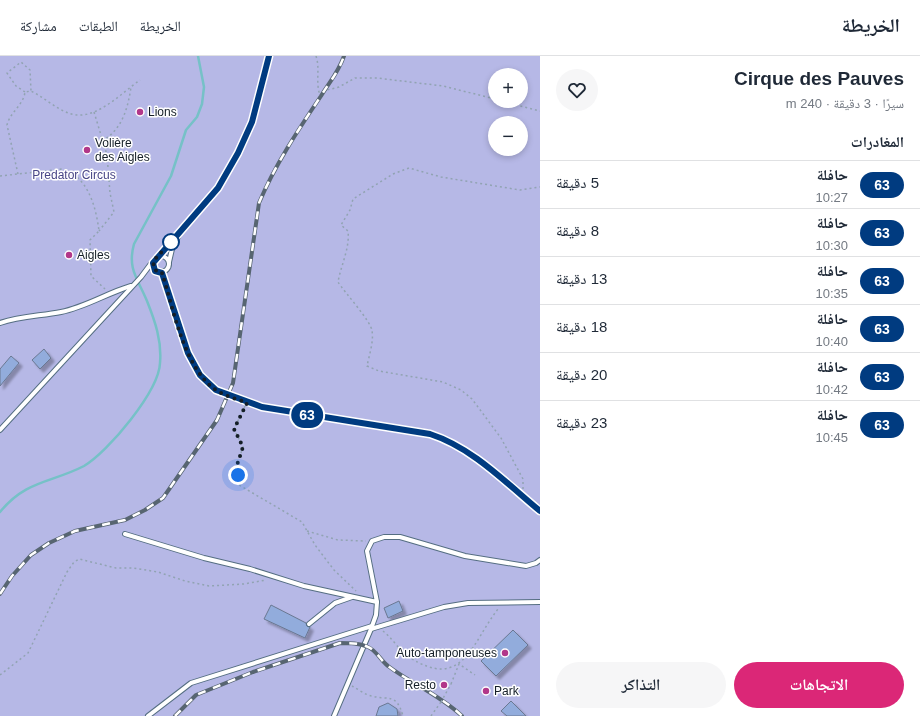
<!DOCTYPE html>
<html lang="ar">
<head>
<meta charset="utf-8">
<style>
  :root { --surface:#fff; --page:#f6f6f7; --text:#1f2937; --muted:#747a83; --line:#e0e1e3; --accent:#db2777 }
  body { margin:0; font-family:Arial,"Noto Naskh Arabic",sans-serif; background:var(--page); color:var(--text); direction:rtl; height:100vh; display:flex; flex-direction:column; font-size:15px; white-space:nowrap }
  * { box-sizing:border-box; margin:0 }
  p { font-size:13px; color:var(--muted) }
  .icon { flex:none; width:22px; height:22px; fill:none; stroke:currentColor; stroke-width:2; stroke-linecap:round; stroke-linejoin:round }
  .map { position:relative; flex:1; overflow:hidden; direction:ltr }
  .sheet { display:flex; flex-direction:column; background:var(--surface); width:380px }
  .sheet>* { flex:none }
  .badge { padding:0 8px; border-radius:13px; font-size:14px; line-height:26px }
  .controls { position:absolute; left:488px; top:12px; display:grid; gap:8px }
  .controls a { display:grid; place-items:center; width:40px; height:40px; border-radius:50%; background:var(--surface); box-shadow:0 2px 6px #0003; font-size:20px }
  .you { position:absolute; width:20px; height:20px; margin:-10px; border:3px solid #fff; border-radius:50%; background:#1a73e8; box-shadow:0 0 0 6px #1a73e833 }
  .map>.badge { position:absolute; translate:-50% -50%; box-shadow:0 0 0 2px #fff }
  h2 { padding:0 16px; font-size:15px; line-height:36px }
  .round { display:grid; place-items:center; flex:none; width:42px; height:42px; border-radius:21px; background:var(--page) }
  .summary { display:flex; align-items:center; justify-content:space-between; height:68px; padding:0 16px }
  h1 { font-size:19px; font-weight:600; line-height:30px }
  .action { display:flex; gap:8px; margin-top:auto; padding:8px 16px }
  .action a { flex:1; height:46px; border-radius:24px; background:var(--accent); color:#fff; font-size:16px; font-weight:600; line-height:46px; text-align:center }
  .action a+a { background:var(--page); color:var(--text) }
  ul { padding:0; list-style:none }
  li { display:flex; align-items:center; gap:12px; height:48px; padding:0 16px; border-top:1px solid var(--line) }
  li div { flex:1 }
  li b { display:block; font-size:15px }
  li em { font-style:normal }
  li .badge { min-width:44px; font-weight:700; text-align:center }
  header { display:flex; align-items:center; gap:24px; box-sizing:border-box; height:56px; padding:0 20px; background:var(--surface); border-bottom:1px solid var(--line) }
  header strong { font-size:19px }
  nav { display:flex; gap:22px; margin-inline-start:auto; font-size:14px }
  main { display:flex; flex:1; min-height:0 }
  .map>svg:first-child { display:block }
  .green { fill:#b6b8e6; fill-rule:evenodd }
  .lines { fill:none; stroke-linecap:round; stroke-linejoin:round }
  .stream { stroke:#76c1c7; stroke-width:2.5 }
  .building { fill:#92acdc; stroke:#6a7892; filter:url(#shadow) }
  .lane-casing { stroke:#556e82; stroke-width:6 }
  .path { stroke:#91a3b2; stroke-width:1.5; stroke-dasharray:2 3; stroke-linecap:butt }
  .lane { stroke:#fff; stroke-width:4 }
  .rail-casing { stroke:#576571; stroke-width:4 }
  .rail { stroke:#fff; stroke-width:2.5; stroke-dasharray:8; stroke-linecap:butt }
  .path-bridge { stroke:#91a3b2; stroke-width:1.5; stroke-dasharray:2 3; stroke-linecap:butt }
  .line-casing { stroke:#fff; stroke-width:9 }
  .line { stroke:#003b80; stroke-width:6 }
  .walk { stroke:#141e27; stroke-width:4; stroke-dasharray:0 7.2 }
  .poi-dot { fill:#b23789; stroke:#fff; stroke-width:1.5 }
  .stop-dot { fill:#fff; stroke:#003b80; stroke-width:2 }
  .labels { text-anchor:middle; stroke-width:3; stroke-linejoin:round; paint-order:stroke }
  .poi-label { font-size:12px; fill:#141e27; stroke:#fff; text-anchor:start }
  .park-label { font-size:12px; fill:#484586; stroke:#fff }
</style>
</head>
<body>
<header>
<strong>الخريطة</strong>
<nav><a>الخريطة</a><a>الطبقات</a><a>مشاركة</a></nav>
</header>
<main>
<section class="sheet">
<div class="summary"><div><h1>Cirque des Pauves</h1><p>سيرًا · 3 دقيقة · 240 m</p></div><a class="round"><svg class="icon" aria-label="heart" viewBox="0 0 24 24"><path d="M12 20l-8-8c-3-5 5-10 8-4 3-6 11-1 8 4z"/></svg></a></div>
<h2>المغادرات</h2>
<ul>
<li><span class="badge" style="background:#003b80;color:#fff">63</span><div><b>حافلة</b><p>10:27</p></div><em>5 دقيقة</em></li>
<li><span class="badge" style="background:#003b80;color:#fff">63</span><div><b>حافلة</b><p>10:30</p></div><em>8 دقيقة</em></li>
<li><span class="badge" style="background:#003b80;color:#fff">63</span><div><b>حافلة</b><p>10:35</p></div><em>13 دقيقة</em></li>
<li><span class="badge" style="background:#003b80;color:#fff">63</span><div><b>حافلة</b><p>10:40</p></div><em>18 دقيقة</em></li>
<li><span class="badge" style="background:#003b80;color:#fff">63</span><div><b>حافلة</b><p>10:42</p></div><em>20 دقيقة</em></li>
<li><span class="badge" style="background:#003b80;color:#fff">63</span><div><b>حافلة</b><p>10:45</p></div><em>23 دقيقة</em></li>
</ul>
<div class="action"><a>الاتجاهات</a><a>التذاكر</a></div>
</section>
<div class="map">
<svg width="540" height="660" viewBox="0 0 540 660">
  <defs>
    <filter id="shadow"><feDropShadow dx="3.5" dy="3.5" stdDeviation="1" flood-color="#0004"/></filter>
  </defs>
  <rect width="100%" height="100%" fill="#d5ecfe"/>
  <path class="green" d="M0 0H540V660H0ZM495 19H521V45H495ZM495 67H521V93H495Z"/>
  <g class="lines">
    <path class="stream" d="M0 456C26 424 51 427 84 410 108 396 159 335 160 307 162 285 155 265 147 245 138 223 127 213 134 188L171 120 186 74 197 61 202 48 204 31 198 0"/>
  </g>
  <g class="building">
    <polygon points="44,293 51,302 40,313 32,304"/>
    <polygon points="11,300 19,307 0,330 0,313"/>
    <polygon points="399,545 403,555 388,562 384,552"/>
    <polygon points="271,549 306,567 307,570 310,571 305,582 264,563"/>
    <polygon points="513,574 528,589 496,620 481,605"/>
    <polygon points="511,645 526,660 507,660 501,655"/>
    <polygon points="388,647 397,653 398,660 376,660 379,651"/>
  </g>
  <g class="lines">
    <g class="lane-casing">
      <g id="lane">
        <circle cx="161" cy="208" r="8"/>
        <path d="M157 201C191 167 229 125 247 79 257 54 263 27 269 0"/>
        <polyline points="169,206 172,193 179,179"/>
        <path d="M162 217 188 297 200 319 216 334 262 351 430 377C473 392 506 427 540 455"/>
        <path d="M0 267C20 260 41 260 61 256 86 251 107 237 131 230"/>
        <polyline points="0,374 141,221 153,205"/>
        <polyline points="125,478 204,502 250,513 304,530 377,546 367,495 372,485 384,481 400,481 465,500 526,510 536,507 540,504"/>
        <polyline points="309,568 335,547 352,541"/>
        <polyline points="371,573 444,551 468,547 540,546"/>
        <polyline points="148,660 191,627 372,570"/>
        <polyline points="334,660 371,573 376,559 377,546"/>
      </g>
    </g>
    <g class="path">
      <path d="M316 0C320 12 316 24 319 36L339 31 355 22H377L443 30 495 43"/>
      <polyline points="25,36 16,30 7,17 21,6 30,14 31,35"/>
      <polyline points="501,45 540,55"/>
      <polyline points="94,56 107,99 110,137 114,156 99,175"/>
      <path d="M102 85C122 74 128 52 131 31"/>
      <path d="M18 118 7 69C10 56 23 50 25 36L31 35C43 41 54 51 66 56 92 69 120 38 140 24"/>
      <path d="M0 120 62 113C88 120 96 151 99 175L90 184 91 220 105 233"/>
      <polyline points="245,350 234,373 243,391 237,409 239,429 302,466 315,489 334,514 356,535"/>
      <path d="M523 433V423L501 382 472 343 461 334 443 326 379 315 367 310C369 300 374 285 372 275 371 265 345 237 338 226 341 209 350 192 348 175L341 169 350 154 353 143 393 118 409 112 441 121 520 134 540 131"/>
      <polyline points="307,475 338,484 366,485"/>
      <path d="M383 575C393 583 399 594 409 601 463 636 472 586 498 553"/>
      <polyline points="0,619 28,597 67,516 74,506 79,503 116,512 133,512 158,516 185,525 209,530 244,528 266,524"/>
      <polyline points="451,628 459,608 475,619"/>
      <path d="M352 630C358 633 365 639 372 640 389 645 396 636 403 660"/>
      <polyline points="431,660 441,646"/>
    </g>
    <use href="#lane" class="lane"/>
    <g class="rail-casing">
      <g id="rail">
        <path d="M0 538 12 520 31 499 49 487 75 475 125 464 145 454 163 442 217 364 233 327 259 147C275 109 298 74 321 40 330 25 338 17 344 0"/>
        <path d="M175 660 196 639 253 616 340 587C350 587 359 587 368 591 376 594 381 605 388 610 412 628 440 639 462 660"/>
      </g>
    </g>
    <use href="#rail" class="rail"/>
    <polyline class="path-bridge" points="441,646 451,628"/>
  </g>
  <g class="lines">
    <g class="line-casing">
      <path id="line" d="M269 0 252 66 238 97 218 132 153 207 155 215 162 217 188 297 200 319 216 334 262 351 430 378C473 392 506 427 540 455"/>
    </g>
    <use href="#line" class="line"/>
    <path class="walk" d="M171 186 155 203 153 210 157 216 162 217C173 251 184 313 216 334 225 340 237 343 247 347L234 373 243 391 237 409 238 419"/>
  </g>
  <g class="poi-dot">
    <circle cx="140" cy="56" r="4"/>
    <circle cx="87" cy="94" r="4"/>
    <circle cx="69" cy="199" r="4"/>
    <circle cx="505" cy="597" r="4"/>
    <circle cx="444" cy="629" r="4"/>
    <circle cx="486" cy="635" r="4"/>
  </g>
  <circle class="stop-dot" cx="171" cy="186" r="8"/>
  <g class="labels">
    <g class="poi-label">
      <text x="148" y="60">Lions</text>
      <text x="95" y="91">Volière<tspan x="95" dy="14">des Aigles</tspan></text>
      <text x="77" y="203">Aigles</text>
      <text x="497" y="601" text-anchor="end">Auto-tamponeuses</text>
      <text x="436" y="633" text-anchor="end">Resto</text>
      <text x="494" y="639">Park</text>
    </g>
    <g class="park-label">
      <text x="74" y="123">Predator Circus</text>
    </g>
  </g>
</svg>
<div class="controls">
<a>+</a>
<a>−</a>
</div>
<div class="you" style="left:238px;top:419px"></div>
<b class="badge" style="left:307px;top:359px;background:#003b80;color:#fff">63</b>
</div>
</main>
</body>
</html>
